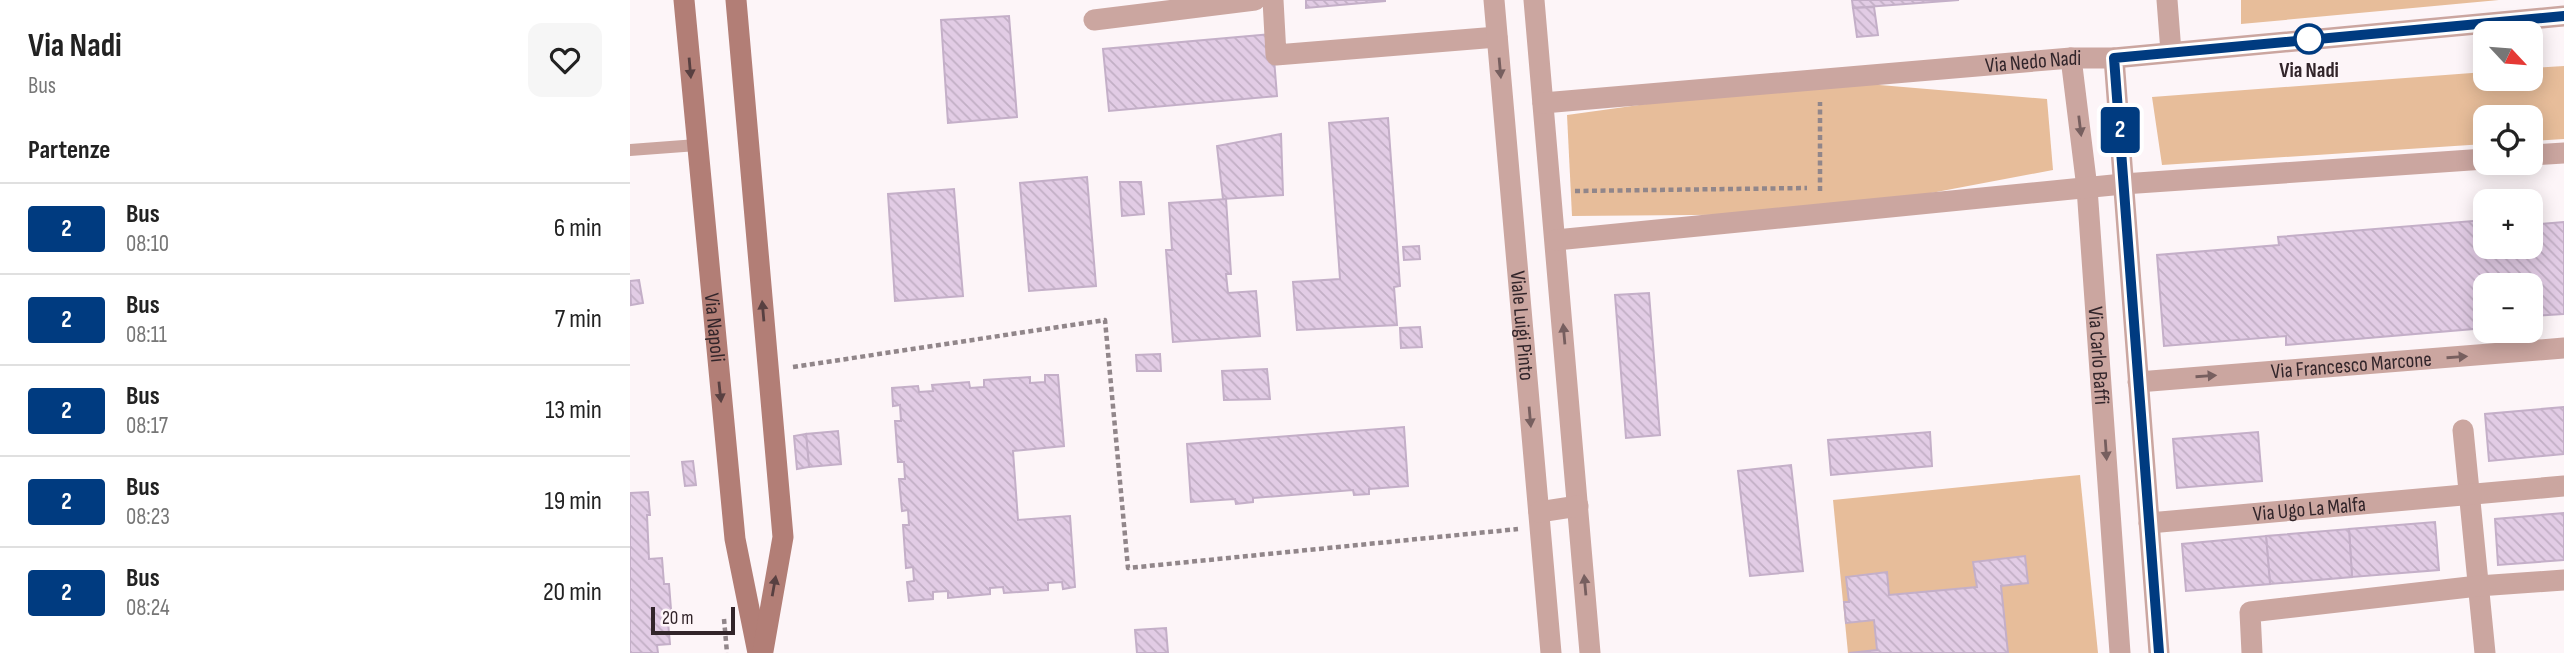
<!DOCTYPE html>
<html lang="it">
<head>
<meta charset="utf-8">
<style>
  :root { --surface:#fff; --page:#f6f6f6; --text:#222; --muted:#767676; --line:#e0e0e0 }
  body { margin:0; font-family:"Sofia Sans Condensed",sans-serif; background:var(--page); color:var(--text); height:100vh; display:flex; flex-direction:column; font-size:26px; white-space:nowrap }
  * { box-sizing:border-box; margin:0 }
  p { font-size:23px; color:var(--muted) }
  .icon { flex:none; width:38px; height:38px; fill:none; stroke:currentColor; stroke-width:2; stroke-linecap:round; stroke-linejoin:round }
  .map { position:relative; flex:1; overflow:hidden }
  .details { display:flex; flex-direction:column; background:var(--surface); width:630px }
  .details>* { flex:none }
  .badge { padding:0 14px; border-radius:5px; font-size:24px; line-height:46px }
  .needle { width:46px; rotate:116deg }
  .fabs { position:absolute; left:1843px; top:21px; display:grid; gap:14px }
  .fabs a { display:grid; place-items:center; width:70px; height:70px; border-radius:14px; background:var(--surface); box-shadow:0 4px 18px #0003; font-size:35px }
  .scale { position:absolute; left:21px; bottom:18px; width:84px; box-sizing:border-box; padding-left:7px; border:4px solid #32252a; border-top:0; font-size:19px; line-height:24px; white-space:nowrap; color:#32252a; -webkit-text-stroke:5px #fdf5f8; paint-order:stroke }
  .map>.badge { position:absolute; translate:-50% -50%; box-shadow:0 0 0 4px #fff }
  h2 { padding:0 28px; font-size:26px; line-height:63px }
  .round { display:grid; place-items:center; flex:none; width:74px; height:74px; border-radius:14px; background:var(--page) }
  .overview { display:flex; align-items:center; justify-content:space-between; height:119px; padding:0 28px }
  h1 { font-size:33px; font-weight:700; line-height:52px }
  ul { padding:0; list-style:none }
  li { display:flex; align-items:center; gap:21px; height:91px; padding:0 28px; border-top:2px solid var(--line) }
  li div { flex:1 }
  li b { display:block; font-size:26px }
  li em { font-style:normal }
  li .badge { min-width:77px; font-weight:700; text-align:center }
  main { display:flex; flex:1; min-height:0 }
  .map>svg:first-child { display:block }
  .green { fill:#e7bd9a }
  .building { fill:url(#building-back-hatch); stroke:#c4afc8; stroke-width:2 }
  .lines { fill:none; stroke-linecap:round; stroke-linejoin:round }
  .path { stroke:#91868a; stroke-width:4.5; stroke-dasharray:5 3.5; stroke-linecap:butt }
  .lane { stroke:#cba6a0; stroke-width:12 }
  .street { stroke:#cba6a0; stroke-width:21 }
  .secondary { stroke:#b27e76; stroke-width:21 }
  .oneway { fill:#584041 }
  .oneway2 { fill:#775f5f }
  .line-casing { stroke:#fff; stroke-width:16 }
  .line { stroke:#003b80; stroke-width:10 }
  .stop-dot { fill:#fff; stroke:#003b80; stroke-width:3.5 }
  .labels { text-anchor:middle; stroke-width:5; stroke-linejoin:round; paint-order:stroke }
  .street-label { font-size:21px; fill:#32252a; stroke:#fdf5f8 }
  .stop-label { font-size:21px; font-weight:bold; fill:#32252a; stroke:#fdf5f8 }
</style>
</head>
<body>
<main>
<section class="details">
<div class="overview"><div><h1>Via Nadi</h1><p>Bus</p></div><a class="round"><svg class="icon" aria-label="heart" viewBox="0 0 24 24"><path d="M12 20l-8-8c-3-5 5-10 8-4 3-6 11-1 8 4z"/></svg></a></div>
<h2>Partenze</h2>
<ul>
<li><span class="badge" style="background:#003b80;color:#fff">2</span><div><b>Bus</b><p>08:10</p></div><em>6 min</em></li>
<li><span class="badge" style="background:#003b80;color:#fff">2</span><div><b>Bus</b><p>08:11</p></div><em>7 min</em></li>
<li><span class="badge" style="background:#003b80;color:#fff">2</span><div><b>Bus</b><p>08:17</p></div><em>13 min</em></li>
<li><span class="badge" style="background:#003b80;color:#fff">2</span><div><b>Bus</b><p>08:23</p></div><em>19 min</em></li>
<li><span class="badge" style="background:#003b80;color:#fff">2</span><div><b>Bus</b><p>08:24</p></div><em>20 min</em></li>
</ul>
</section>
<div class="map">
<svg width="1934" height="653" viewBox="0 0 1934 653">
  <defs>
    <pattern id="building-back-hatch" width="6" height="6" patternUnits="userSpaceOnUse" patternTransform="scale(1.75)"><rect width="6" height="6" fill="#e2cce5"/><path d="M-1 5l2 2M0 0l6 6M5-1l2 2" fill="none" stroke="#c2afc5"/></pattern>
  </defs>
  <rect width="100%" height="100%" fill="#fdf5f8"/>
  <g class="green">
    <polygon points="1611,0 1869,0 1611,24"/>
    <polygon points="1934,66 1934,139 1901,141 1900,117 1855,117 1855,144 1532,165 1522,97 1855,72 1855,79 1900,79 1901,68"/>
    <polygon points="1190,80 1417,99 1423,170 1190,214 942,216 937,115"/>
    <polygon points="1450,475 1468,653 1218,653 1203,500"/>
  </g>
  <g class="building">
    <polygon points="676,0 755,0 755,1 676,8"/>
    <polygon points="1222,0 1329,0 1223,8"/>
    <polygon points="1244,7 1248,35 1227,37 1223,8"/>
    <polygon points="379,16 387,117 318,123 311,20"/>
    <polygon points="642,34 647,96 479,111 473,49"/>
    <polygon points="758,118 770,286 764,287 767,325 667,330 663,282 710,279 699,123"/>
    <polygon points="651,134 653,195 593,199 587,146"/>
    <polygon points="457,177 466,286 399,291 390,183"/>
    <polygon points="490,182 511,182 514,214 492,216"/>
    <polygon points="324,189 333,296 265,301 258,194"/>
    <polygon points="596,199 601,274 596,274 598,293 626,291 630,336 543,342 536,250 542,250 539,203"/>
    <polygon points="1855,220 1855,247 1900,247 1900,225 1934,222 1934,314 1900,316 1900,285 1855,285 1855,328 1656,345 1656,336 1534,346 1527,255 1649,245 1648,237"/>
    <polygon points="789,246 790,259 774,260 773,247"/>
    <polygon points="9,280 13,303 1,305 0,281"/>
    <polygon points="1019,293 1030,435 996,438 985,295"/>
    <polygon points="790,327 792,347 771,348 770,328"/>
    <polygon points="530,354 531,371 507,371 506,355"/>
    <polygon points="637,369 640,399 594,400 592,371"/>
    <polygon points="415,375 428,375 434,446 383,451 388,520 440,516 445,587 433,589 432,582 418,583 418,590 374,593 373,587 360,588 360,594 318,598 318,591 303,592 303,599 279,601 277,582 284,581 283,567 276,568 273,525 279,525 278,510 272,511 269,479 275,479 274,462 268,462 265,421 271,421 270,405 263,406 262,388 288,386 289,392 303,391 302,385 339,382 340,388 354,387 354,380 400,377 400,383 415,382"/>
    <polygon points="1934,407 1934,454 1859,461 1855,414"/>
    <polygon points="774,427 778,486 739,489 739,494 724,495 723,490 623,498 623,502 606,504 605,499 561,502 557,444"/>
    <polygon points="208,431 211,464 179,467 176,434"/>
    <polygon points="1300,432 1302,466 1201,475 1198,440"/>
    <polygon points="1628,432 1632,481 1547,488 1543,439"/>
    <polygon points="176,434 179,467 167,469 164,436"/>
    <polygon points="63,461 66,485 55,486 52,462"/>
    <polygon points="1161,465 1173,571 1120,576 1108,471"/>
    <polygon points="18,492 20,515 17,515 19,559 32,558 34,584 39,584 42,622 38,622 40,644 27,645 28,653 0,653 0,493"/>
    <polygon points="1934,513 1934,560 1868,565 1865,519"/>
    <polygon points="1805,522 1809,570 1722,577 1719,529"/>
    <polygon points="1719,529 1722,577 1640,584 1636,536"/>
    <polygon points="1636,536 1640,584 1556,591 1552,544"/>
    <polygon points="1395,556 1398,583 1371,586 1378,653 1219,653 1247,650 1244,620 1216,623 1214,602 1219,602 1216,577 1257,572 1259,595 1347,587 1343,562"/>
    <polygon points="536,628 538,653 507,653 505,630"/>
  </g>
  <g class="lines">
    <g class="path">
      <polyline points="945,191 1177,188"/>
      <polyline points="1190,191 1190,102"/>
      <polyline points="163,367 475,320 498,568 888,529"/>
      <polyline points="94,619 97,653"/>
    </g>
    <polyline class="lane" points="0,150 67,145"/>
    <g class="street">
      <polyline points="643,0 646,55 867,37"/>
      <path id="s1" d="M864 0 921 653"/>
      <polyline points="904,0 960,653"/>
      <polyline points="1537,0 1541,52"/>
      <polyline points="464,20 625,0"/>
      <path id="s2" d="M1441 58 1457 188 1490 653"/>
      <polyline points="1484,58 1529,653"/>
      <path id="s3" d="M913 103 1441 58H1484L1934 16"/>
      <polyline points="1900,155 1934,153"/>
      <polyline points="926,240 1493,184 1855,159"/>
      <path id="s4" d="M1508 382 1934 348"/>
      <polyline points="1833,430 1855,653"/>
      <polyline points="909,512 948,506"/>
      <path id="s5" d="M1519 523 1934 486"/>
      <polyline points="1622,653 1620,612 1848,586 1934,580"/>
    </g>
    <g class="secondary">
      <path id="s6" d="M54 0 105 539 128 653"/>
      <polyline points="106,0 153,537 133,651"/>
    </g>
  </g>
  <defs><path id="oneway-solid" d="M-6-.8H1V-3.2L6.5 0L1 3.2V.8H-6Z" transform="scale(1.75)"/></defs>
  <g class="oneway">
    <use href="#oneway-solid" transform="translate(60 68) rotate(85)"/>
    <use href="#oneway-solid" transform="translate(133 311) rotate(-95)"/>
    <use href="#oneway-solid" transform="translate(90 392) rotate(84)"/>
    <use href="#oneway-solid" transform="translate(144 586) rotate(-80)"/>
  </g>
  <g class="oneway2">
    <use href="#oneway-solid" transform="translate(870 68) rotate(85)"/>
    <use href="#oneway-solid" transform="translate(1450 126) rotate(83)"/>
    <use href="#oneway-solid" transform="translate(934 334) rotate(-95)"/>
    <use href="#oneway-solid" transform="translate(1827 357) rotate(-4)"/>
    <use href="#oneway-solid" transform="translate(1576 376) rotate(-4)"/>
    <use href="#oneway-solid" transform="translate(900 417) rotate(85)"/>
    <use href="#oneway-solid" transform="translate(1476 450) rotate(86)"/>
    <use href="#oneway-solid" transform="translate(955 585) rotate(-95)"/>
  </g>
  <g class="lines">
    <g class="line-casing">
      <polyline id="line" points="1529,653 1484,58 1934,16"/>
    </g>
    <use href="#line" class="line"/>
  </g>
  <circle class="stop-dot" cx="1679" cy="39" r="14"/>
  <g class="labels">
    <g class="street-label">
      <text dy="7" stroke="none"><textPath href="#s3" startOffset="492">Via Nedo Nadi</textPath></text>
      <text dy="7" stroke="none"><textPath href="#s6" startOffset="329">Via Napoli</textPath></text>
      <text dy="7" stroke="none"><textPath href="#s1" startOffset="327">Viale Luigi Pinto</textPath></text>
      <text dy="7" stroke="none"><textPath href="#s2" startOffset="299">Via Carlo Baffi</textPath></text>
      <text dy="7" stroke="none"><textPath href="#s4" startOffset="214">Via Francesco Marcone</textPath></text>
      <text dy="7" stroke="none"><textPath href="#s5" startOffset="161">Via Ugo La Malfa</textPath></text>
    </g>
    <g class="stop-label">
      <text x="1679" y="77">Via Nadi</text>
    </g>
  </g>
</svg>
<div class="fabs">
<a><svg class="needle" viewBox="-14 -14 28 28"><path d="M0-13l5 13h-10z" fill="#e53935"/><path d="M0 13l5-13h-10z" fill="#767676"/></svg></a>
<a><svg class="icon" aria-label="locate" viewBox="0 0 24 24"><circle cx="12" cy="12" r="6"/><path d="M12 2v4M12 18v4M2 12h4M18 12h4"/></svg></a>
<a>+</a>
<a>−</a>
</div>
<div class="scale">20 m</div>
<b class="badge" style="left:1490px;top:130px;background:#003b80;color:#fff">2</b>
</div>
</main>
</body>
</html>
